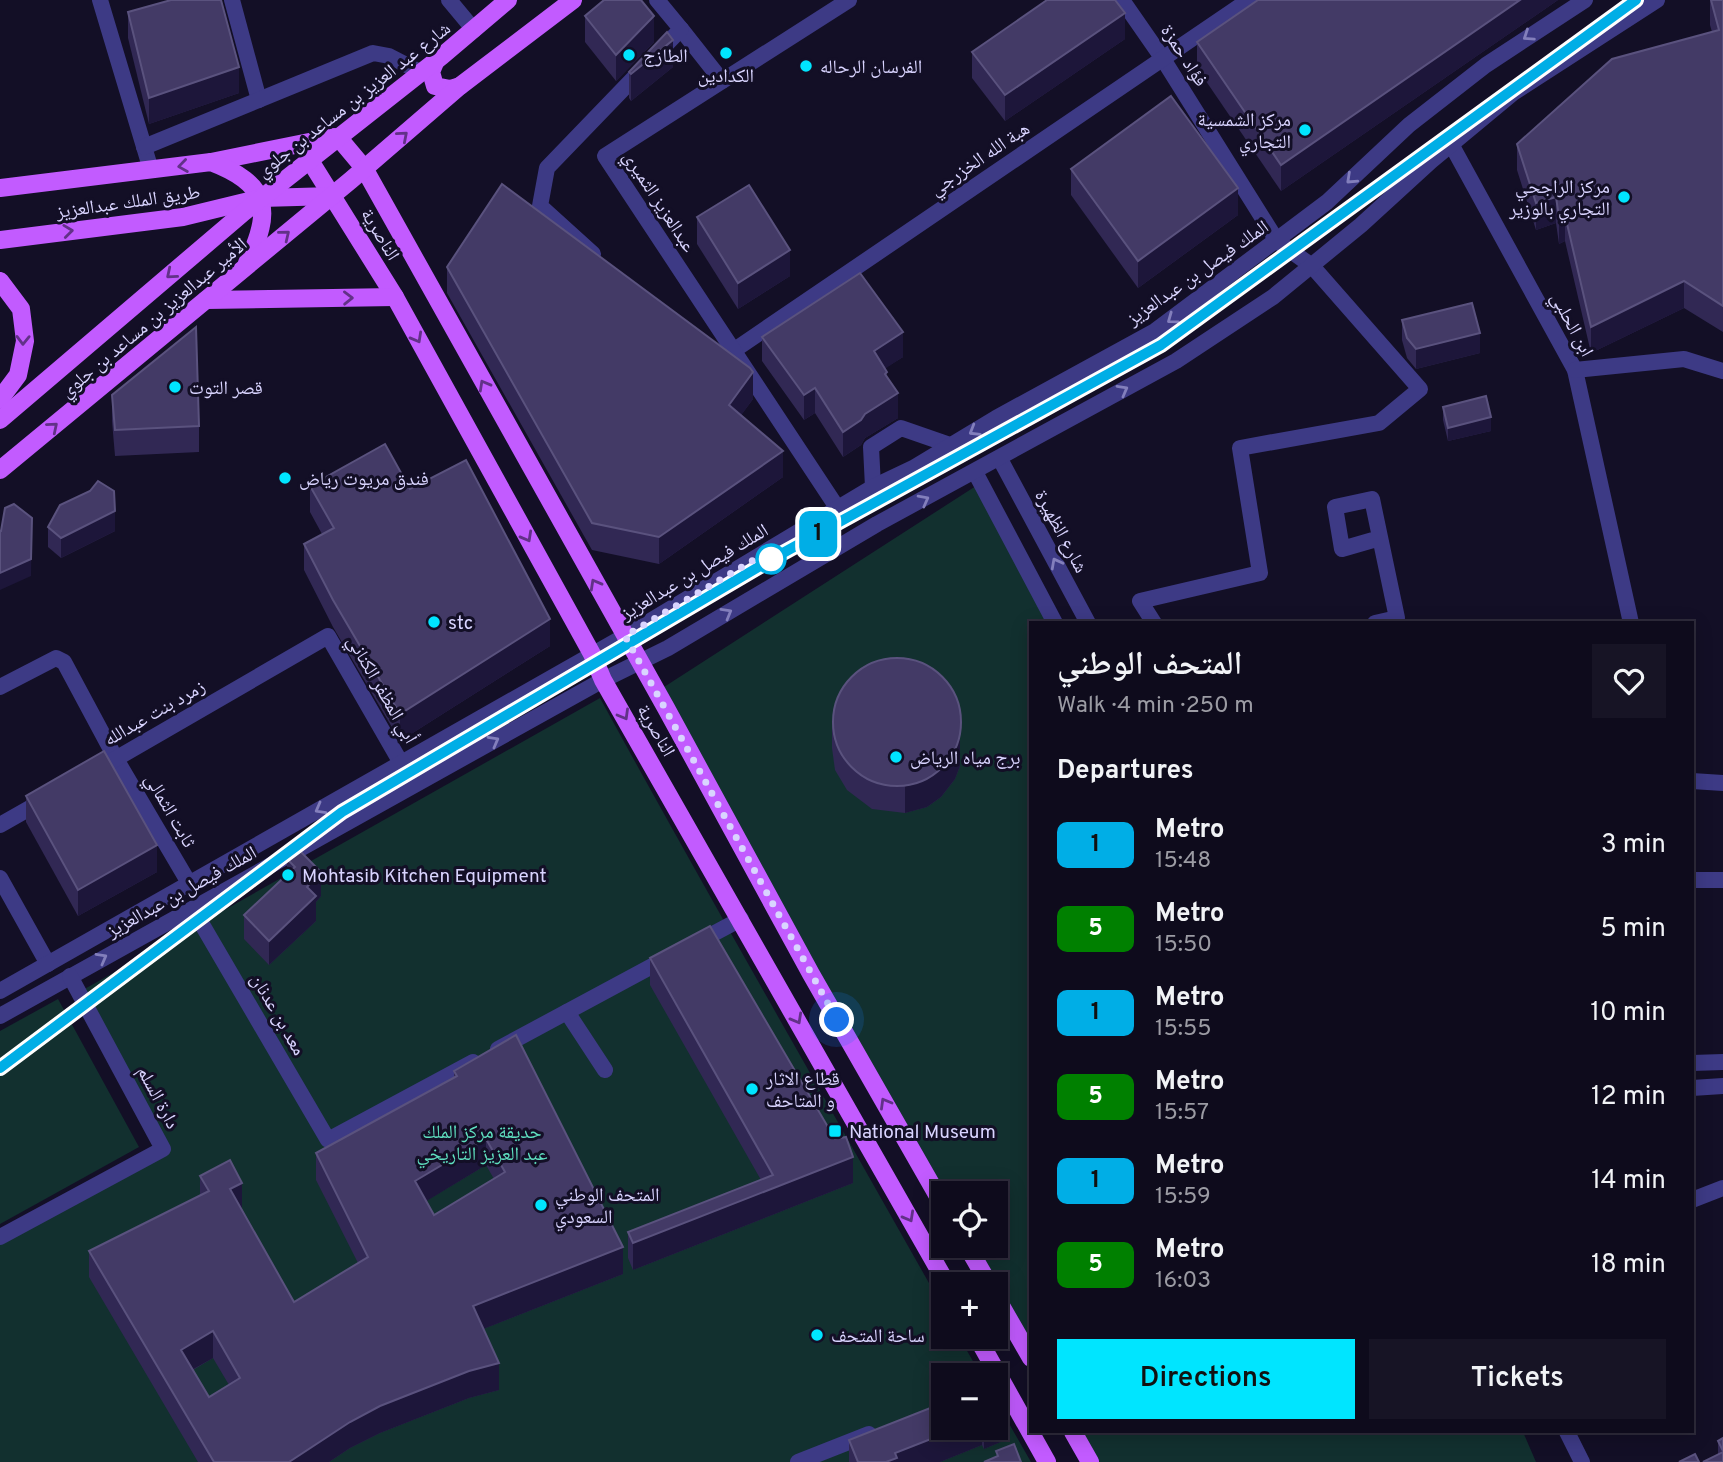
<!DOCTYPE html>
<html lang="en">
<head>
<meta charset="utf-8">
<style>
  :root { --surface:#0e0b1c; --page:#171425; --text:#f1f3f6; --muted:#9b9ba3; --line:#2e2b3b; --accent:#00e5ff }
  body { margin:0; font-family:Overpass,"Noto Naskh Arabic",sans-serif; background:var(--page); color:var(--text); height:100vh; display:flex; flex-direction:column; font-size:26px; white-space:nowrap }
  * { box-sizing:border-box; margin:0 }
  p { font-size:23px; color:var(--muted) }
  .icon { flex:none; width:38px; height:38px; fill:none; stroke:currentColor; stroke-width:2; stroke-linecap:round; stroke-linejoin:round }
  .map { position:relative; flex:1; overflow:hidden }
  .drawer { position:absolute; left:1029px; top:621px; width:665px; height:812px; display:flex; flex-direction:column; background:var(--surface); border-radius:0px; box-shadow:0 4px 18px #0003,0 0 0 2px var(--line) }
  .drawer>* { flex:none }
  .badge { padding:0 14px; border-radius:10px; font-size:24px; line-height:46px }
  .fabs { position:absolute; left:931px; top:1181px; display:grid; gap:14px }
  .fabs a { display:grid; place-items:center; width:77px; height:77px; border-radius:0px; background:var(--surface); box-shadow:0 4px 18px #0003,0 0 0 2px var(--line); font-size:35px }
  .you { position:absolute; width:35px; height:35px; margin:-18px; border:5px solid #fff; border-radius:50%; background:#1a73e8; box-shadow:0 0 0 10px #1a73e833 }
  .map>.badge { position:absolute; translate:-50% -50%; box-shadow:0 0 0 4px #fff }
  h2 { padding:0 28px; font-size:26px; line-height:63px }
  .round { display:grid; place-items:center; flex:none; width:74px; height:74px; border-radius:0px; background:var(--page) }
  .head { display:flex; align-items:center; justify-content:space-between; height:119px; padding:0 28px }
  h1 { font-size:33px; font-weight:600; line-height:52px }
  .action { display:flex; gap:14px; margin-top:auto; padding:14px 28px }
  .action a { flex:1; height:80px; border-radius:0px; background:var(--accent); color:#111; font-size:28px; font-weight:600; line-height:80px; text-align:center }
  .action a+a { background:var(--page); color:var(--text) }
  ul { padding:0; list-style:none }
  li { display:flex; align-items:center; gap:21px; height:84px; padding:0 28px }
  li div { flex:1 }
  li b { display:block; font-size:26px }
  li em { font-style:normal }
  li .badge { min-width:77px; font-weight:700; text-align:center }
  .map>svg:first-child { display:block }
  .green { fill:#12302f }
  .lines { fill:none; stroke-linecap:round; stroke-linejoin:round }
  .minor { stroke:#3d3a85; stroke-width:16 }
  .major { stroke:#c25bff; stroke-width:18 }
  .wall { fill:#312854; fill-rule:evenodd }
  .shaded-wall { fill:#1d163a }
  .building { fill:#433a66; stroke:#5a527e; stroke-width:2; fill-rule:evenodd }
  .oneway { stroke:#837fbc }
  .oneway2 { stroke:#623188 }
  .line-casing { stroke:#fff; stroke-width:16 }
  .line { stroke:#00aee6; stroke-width:10 }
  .walk { stroke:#d9d4ff; stroke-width:7; stroke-dasharray:0 12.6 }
  .poi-dot { fill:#00e5ff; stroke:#130f26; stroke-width:2.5 }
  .stop-dot { fill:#fff; stroke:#00aee6; stroke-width:3.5 }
  .labels { text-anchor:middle; stroke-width:6; stroke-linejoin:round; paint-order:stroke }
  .poi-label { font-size:19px; fill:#d9d4ff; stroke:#130f26; text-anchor:start }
  .street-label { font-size:19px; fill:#d9d4ff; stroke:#130f26 }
  .park-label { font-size:19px; fill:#5fe0c0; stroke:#130f26 }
</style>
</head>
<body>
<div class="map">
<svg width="1723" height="1462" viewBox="0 0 1723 1462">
  <rect width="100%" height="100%" fill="#130f26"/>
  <g class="green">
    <polygon points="979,484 1055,623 1031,623 1031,1352 970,1246 996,1246 996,1194 943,1194 943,1199 664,687"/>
    <path d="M600 698C712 903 829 1105 943 1308V1337H959L981 1375 943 1376V1428H996V1401L1031 1462H0V1243L161 1155 81 991Z"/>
    <polygon points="58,999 139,1147 0,1224 0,1031"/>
    <polygon points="1076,1432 1523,1432 1536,1462 1093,1462"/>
  </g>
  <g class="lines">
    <g class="minor">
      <polyline points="100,0 151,170"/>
      <polyline points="232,0 259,100"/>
      <polyline points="449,0 474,30"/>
      <polyline points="1122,0 1163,59 1277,241 1312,266 1420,389 1379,423 1240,448 1260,573 1140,601 1154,623"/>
      <polyline points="681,29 722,81"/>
      <polyline points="1451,144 1575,370 1631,623"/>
      <polyline points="144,147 373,53 389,56 420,72"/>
      <polyline points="593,254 540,206 547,168 681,29 657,0"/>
      <polyline points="733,351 1249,0"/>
      <polyline points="1575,370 1684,359 1723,371"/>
      <polyline points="1000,459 1088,623"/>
      <polyline points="975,472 1055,623"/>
      <polyline points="873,487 871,447 901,428 950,445"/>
      <polyline points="838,509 605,156 849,0"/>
      <polyline points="1375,623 1397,618 1372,499 1335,507 1342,549 1380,538"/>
      <polyline points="0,687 56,658 64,662 116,759 189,883"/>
      <polyline points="93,772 328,636 401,763"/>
      <polyline points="1692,781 1723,783"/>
      <polyline points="0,825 44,800"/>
      <polyline points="0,878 48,964"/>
      <polyline points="1692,880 1723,880"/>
      <polyline points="193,909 328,1140 473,1062"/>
      <polyline points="696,943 741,919"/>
      <polyline points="0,991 625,636 873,487 913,468 996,418 1155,331 1327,202 1409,125 1486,65 1585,0"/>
      <polyline points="567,1012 605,1070"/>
      <polyline points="0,1016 603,680 668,648 877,524 1176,361 1273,297 1361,225 1431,161 1513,93 1657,0"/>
      <polyline points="498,1049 667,958"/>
      <polyline points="1692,1063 1723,1062"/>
      <polyline points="1692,1088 1723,1086"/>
      <polyline points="1692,1200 1723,1188"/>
      <polyline points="0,1237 163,1149 70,976"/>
      <polyline points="1567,1432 1582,1462"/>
      <polyline points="798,1462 869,1434"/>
    </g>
    <g class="major">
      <polyline points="436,60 431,72 435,86 450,89 460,86"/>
      <polyline points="338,137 364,168 666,708 811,974 943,1205"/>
      <polyline points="309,159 395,297 592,654 603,680 947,1284"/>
      <polyline points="211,162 334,137"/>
      <path d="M0 188 211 162C269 184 273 210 247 263"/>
      <polyline points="0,240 183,217 261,198 333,196"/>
      <polyline points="0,281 21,309 25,341 18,375 0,399"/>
      <polyline points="206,300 395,297"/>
      <polyline points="0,420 244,212 442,56 508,0"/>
      <polyline points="0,470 351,180 460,86 573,0"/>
      <polyline points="967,1246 989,1284"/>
      <polyline points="996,1297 1031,1358"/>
      <polyline points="977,1337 1047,1462"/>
      <polyline points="1073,1432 1090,1462"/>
    </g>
  </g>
  <g class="wall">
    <polygon points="1558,0 1281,191 1197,68 1197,42"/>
    <polygon points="1710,0 1723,0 1723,332 1684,308 1591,353 1565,241 1559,244 1556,223 1536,230 1517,170 1517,144 1712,32 1710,25"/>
    <polygon points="128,12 239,93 149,124 128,38"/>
    <polygon points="585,16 654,42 616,81 585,42"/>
    <polygon points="1125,39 1005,121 972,78 972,52"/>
    <polygon points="673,67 631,101 629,98 629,72"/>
    <polygon points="1071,169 1238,215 1138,288 1071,195"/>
    <polygon points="697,217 790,276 738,309 697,244"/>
    <polygon points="447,267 753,399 741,415 783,477 659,564 592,550 447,293"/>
    <polygon points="1402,320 1480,353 1416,369 1407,358 1402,340"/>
    <polygon points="762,337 903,357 885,368 898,418 865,438 861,445 843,457 815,413 804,420 762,361"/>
    <polygon points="112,395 199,426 199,452 115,456 112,421"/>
    <polygon points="1443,407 1491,431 1448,441 1443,420"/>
    <polygon points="310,486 410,489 550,646 400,741 333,627 304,570 304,544 322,534 310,512"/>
    <polygon points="48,527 115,531 61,558 48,547"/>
    <polygon points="832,721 960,766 955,779 941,797 927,807 905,813 872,809 847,790 835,770 832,748"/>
    <polygon points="26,796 157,872 78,916 26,822"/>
    <polygon points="287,859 321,896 316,902 316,921 269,965 244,939 244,915 287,874"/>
    <polygon points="650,958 853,1183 633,1270 628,1258 628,1232 761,1180 650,985"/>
    <path d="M454 1071 623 1274 483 1329 499 1390 469 1398 380 1433 350 1448 329 1462H198L89 1277V1251L200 1195V1176L242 1209 294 1302 358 1263 316 1180V1153L454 1077ZM486 1165 494 1179 434 1215 426 1201ZM213 1358 229 1385 209 1397 193 1370Z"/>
    <polygon points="943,1428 996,1428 1003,1441 984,1449 982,1445 940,1462 849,1462 849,1440"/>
    <polygon points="1723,1438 1723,1462 1718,1454 1718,1441"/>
  </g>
  <g class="shaded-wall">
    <polygon points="1520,0 1558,0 1281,191 1281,165"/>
    <polygon points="1125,13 1125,39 1005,121 1005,95"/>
    <polygon points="654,16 654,42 616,81 616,55"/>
    <polygon points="673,40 673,67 631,101 631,74"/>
    <polygon points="239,67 239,93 149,124 149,98"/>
    <polygon points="1238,188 1238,215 1138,288 1138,261"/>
    <polygon points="1556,197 1556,223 1536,230 1536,203"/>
    <polygon points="1565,215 1565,241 1559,244 1559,217"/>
    <polygon points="790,250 790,276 738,309 738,283"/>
    <polygon points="1684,281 1684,308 1591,353 1591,327"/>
    <polygon points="903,332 903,357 874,376 874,351"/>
    <polygon points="1480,333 1480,353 1416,369 1416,349"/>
    <polygon points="753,372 753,399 729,432 729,405"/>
    <polygon points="815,388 815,413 804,420 804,395"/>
    <polygon points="898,393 898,418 865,438 861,445 843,457 843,432 865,414"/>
    <polygon points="1491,417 1491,431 1448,441 1448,428"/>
    <polygon points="783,451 783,477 659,564 659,537"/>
    <polygon points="115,511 115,531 61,558 61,538"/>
    <polygon points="32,518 31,576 0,590 0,573"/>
    <polygon points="550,619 550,646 400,741 400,714"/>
    <polygon points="960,708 960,766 955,779 941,797 927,807 905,813 905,787"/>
    <polygon points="157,845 157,872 78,916 78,890"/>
    <polygon points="321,872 321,896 316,902 316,921 269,965 269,941 307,887"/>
    <polygon points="486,1139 486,1165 415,1208 415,1181"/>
    <polygon points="853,1157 853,1183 633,1270 633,1243"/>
    <polygon points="242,1183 242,1209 230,1189"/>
    <polygon points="623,1247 623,1274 473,1333 473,1306"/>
    <polygon points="213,1331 213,1358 181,1376 181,1350"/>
    <polygon points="499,1363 499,1390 469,1398 380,1433 350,1448 329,1462 289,1462 350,1422 380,1406 469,1371"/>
    <polygon points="1003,1415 1003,1441 984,1449 984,1428 996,1428 996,1418"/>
    <polygon points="959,1428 982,1428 982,1445 940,1462 886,1462 895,1453"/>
  </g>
  <g class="building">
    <polygon points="171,0 221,0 239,67 149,98 128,12"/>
    <polygon points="604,0 641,0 654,16 616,55 585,16"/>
    <polygon points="1047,0 1115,0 1125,13 1005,95 972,52"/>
    <polygon points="1258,0 1520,0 1281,165 1197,42"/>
    <polygon points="1711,0 1723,0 1723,306 1684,281 1591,327 1565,215 1559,217 1556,197 1536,203 1517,144 1612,59 1719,30"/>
    <polygon points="667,32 673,40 631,74 629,72"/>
    <polygon points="1171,96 1238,188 1138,261 1071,169"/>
    <polygon points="502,184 750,368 753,372 729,405 783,451 659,537 592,523 447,267"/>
    <polygon points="749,185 790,250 738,283 697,217"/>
    <polygon points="860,273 903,332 874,351 887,372 885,374 898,393 865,414 861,420 843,432 815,388 804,395 762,337"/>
    <polygon points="1472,303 1480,333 1416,349 1407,338 1402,320"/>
    <polygon points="196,327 199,426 115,430 112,395"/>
    <polygon points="1486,396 1491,417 1448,428 1443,407"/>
    <polygon points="385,444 410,489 466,460 550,619 400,714 333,600 304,544 334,528 310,486"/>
    <polygon points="98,481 114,491 115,511 61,538 48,527 60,505 90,491"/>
    <polygon points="14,504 32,518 31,559 0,573 0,531 1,531 5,508"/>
    <circle cx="897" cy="722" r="64"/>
    <polygon points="104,751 157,845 78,890 26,796"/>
    <polygon points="297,848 321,872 307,887 316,896 269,941 244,915 295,867 287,859"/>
    <polygon points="710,926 835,1139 846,1137 853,1157 633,1243 628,1232 773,1175 650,958"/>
    <path d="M516 1035 623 1247 473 1306 499 1363 469 1371 380 1406 350 1422 289 1462H214L89 1251 209 1191 200 1176 230 1160 242 1183 230 1189 294 1302 368 1257 316 1153 457 1076 454 1071ZM486 1139 505 1172 434 1215 415 1181ZM213 1331 240 1378 209 1397 181 1350Z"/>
    <polygon points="996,1397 1003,1415 996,1418"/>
    <polygon points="943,1403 943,1428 959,1428 895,1453 897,1458 886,1462 858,1462 849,1440"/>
    <polygon points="1723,1438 1723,1451 1718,1441"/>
    <polygon points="1014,1444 1021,1462 984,1462 998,1456 996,1451"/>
    <polygon points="1723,1452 1723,1462 1703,1462"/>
    <polygon points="1695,1454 1699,1462 1679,1462"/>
  </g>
  <defs><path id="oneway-chevron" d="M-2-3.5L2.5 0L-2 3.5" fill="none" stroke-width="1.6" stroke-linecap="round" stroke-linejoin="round" transform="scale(1.75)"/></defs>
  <g class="oneway">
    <use href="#oneway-chevron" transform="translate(1528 36) rotate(146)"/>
    <use href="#oneway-chevron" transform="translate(1351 179) rotate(137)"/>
    <use href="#oneway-chevron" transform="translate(1172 319) rotate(144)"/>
    <use href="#oneway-chevron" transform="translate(1123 390) rotate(-29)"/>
    <use href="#oneway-chevron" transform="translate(974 431) rotate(149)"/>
    <use href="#oneway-chevron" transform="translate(924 500) rotate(-28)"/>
    <use href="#oneway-chevron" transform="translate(1056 563) rotate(-118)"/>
    <use href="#oneway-chevron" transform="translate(727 613) rotate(-30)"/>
    <use href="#oneway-chevron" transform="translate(494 741) rotate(-29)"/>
    <use href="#oneway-chevron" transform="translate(320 809) rotate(151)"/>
    <use href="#oneway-chevron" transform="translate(102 958) rotate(-29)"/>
  </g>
  <g class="oneway2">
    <use href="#oneway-chevron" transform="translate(403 136) rotate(-41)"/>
    <use href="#oneway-chevron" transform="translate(183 166) rotate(172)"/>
    <use href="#oneway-chevron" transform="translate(68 231) rotate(-7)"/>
    <use href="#oneway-chevron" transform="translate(285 235) rotate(-39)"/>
    <use href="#oneway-chevron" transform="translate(171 274) rotate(140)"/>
    <use href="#oneway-chevron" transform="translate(348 298) rotate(-1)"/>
    <use href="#oneway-chevron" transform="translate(417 338) rotate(61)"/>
    <use href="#oneway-chevron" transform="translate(23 340) rotate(91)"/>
    <use href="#oneway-chevron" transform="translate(484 385) rotate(-119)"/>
    <use href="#oneway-chevron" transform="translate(53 427) rotate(-40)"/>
    <use href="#oneway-chevron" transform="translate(527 537) rotate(61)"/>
    <use href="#oneway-chevron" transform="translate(595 584) rotate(-119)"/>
    <use href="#oneway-chevron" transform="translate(624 715) rotate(60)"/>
    <use href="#oneway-chevron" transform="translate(797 1019) rotate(61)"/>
    <use href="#oneway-chevron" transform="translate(885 1103) rotate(-120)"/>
    <use href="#oneway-chevron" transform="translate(909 1217) rotate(61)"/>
  </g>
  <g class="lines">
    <g class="line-casing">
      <polyline id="line" points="0,1068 342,812 772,559 1161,345 1636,0"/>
    </g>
    <use href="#line" class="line"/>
    <polyline class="walk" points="771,559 767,552 625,636 837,1020"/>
  </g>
  <g class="poi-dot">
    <circle cx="726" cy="53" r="7"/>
    <circle cx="629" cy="55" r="7"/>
    <circle cx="806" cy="66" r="7"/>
    <circle cx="1305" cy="130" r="7"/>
    <circle cx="1624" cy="197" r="7"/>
    <circle cx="175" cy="387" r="7"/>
    <circle cx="285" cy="478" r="7"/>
    <circle cx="434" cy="622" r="7"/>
    <circle cx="896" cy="757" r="7"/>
    <circle cx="288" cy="875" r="7"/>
    <circle cx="752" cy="1089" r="7"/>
    <rect x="828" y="1124" width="14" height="14" rx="3.5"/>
    <circle cx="541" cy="1205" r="7"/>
    <circle cx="817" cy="1335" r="7"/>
  </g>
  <circle class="stop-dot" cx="771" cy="559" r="14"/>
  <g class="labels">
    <g class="poi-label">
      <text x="643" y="62">الطازج</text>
      <text x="820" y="73">الفرسان الرحاله</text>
      <text x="726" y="82" text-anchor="middle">الكدادين</text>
      <text x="1291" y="126" text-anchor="end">مركز الشمسية<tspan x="1291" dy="22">التجاري</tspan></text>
      <text x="1610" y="193" text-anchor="end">مركز الراجحي<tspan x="1610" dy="22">التجاري بالوزير</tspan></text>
      <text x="189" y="394">قصر التوت</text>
      <text x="299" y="485">فندق مريوت رياض</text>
      <text x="448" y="629">stc</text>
      <text x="910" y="764">برج مياه الرياض</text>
      <text x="302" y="882">Mohtasib Kitchen Equipment</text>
      <text x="766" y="1085">قطاع الاثار<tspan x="766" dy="22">و المتاحف</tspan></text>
      <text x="849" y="1138">National Museum</text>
      <text x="555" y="1201">المتحف الوطني<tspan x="555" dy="22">السعودي</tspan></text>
      <text x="831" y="1342">ساحة المتحف</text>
    </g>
    <g class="street-label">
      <text transform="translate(1185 55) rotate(57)" y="7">فؤاد حمزة</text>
      <text transform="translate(353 99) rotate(-38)" y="7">شارع عبد العزيز بن مساعد بن جلوي</text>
      <text transform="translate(979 158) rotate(-34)" y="7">هبة الله الخزرجي</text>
      <text transform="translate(128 201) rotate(-8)" y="7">طريق الملك عبدالعزيز</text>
      <text transform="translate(660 201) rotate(57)" y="7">عبدالعزيز الثميري</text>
      <text transform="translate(381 234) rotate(59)" y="7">الناصرية</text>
      <text transform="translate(1197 272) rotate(-35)" y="7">الملك فيصل بن عبدالعزيز</text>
      <text transform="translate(153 317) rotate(-40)" y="7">الأمير عبدالعزيز بن مساعد بن جلوي</text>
      <text transform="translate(1573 324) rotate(62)" y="7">ابن الحلبي</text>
      <text transform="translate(1062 531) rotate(62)" y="7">شارع الظهيرة</text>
      <text transform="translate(694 571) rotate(-31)" y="7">الملك فيصل بن عبدالعزيز</text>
      <text transform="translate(383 689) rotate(60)" y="7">أبي المظفر الكناني</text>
      <text transform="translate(154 712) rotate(-30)" y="7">زمرد بنت عبدالله</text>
      <text transform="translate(657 730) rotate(60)" y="7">الناصرية</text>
      <text transform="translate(171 810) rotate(60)" y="7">ثابت الثمالي</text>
      <text transform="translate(181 891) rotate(-29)" y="7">الملك فيصل بن عبدالعزيز</text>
      <text transform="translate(279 1014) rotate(60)" y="7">معد بن عدنان</text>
      <text transform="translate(159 1097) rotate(62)" y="7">دارة السلم</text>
    </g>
    <g class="park-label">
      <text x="482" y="1138">حديقة مركز الملك<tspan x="482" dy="22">عبد العزيز التاريخي</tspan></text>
    </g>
  </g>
</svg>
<div class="fabs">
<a><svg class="icon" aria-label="locate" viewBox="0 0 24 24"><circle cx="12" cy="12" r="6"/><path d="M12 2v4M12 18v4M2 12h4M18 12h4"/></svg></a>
<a>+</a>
<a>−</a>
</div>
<div class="you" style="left:837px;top:1020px"></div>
<b class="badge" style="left:818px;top:534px;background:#00aee6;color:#111">1</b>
<section class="drawer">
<div class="head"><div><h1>المتحف الوطني</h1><p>Walk · 4 min · 250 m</p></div><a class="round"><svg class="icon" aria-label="heart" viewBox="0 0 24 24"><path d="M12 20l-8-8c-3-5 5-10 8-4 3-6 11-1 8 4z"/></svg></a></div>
<h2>Departures</h2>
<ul>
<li><span class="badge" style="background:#00aee6;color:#111">1</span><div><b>Metro</b><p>15:48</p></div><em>3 min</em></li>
<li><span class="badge" style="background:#008000;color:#fff">5</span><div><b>Metro</b><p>15:50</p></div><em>5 min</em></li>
<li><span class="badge" style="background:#00aee6;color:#111">1</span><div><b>Metro</b><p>15:55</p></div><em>10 min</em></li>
<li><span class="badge" style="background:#008000;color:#fff">5</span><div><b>Metro</b><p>15:57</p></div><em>12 min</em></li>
<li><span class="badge" style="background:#00aee6;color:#111">1</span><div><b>Metro</b><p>15:59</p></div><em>14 min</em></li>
<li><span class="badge" style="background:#008000;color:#fff">5</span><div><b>Metro</b><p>16:03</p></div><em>18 min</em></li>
</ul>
<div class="action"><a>Directions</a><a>Tickets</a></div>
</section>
</div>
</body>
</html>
